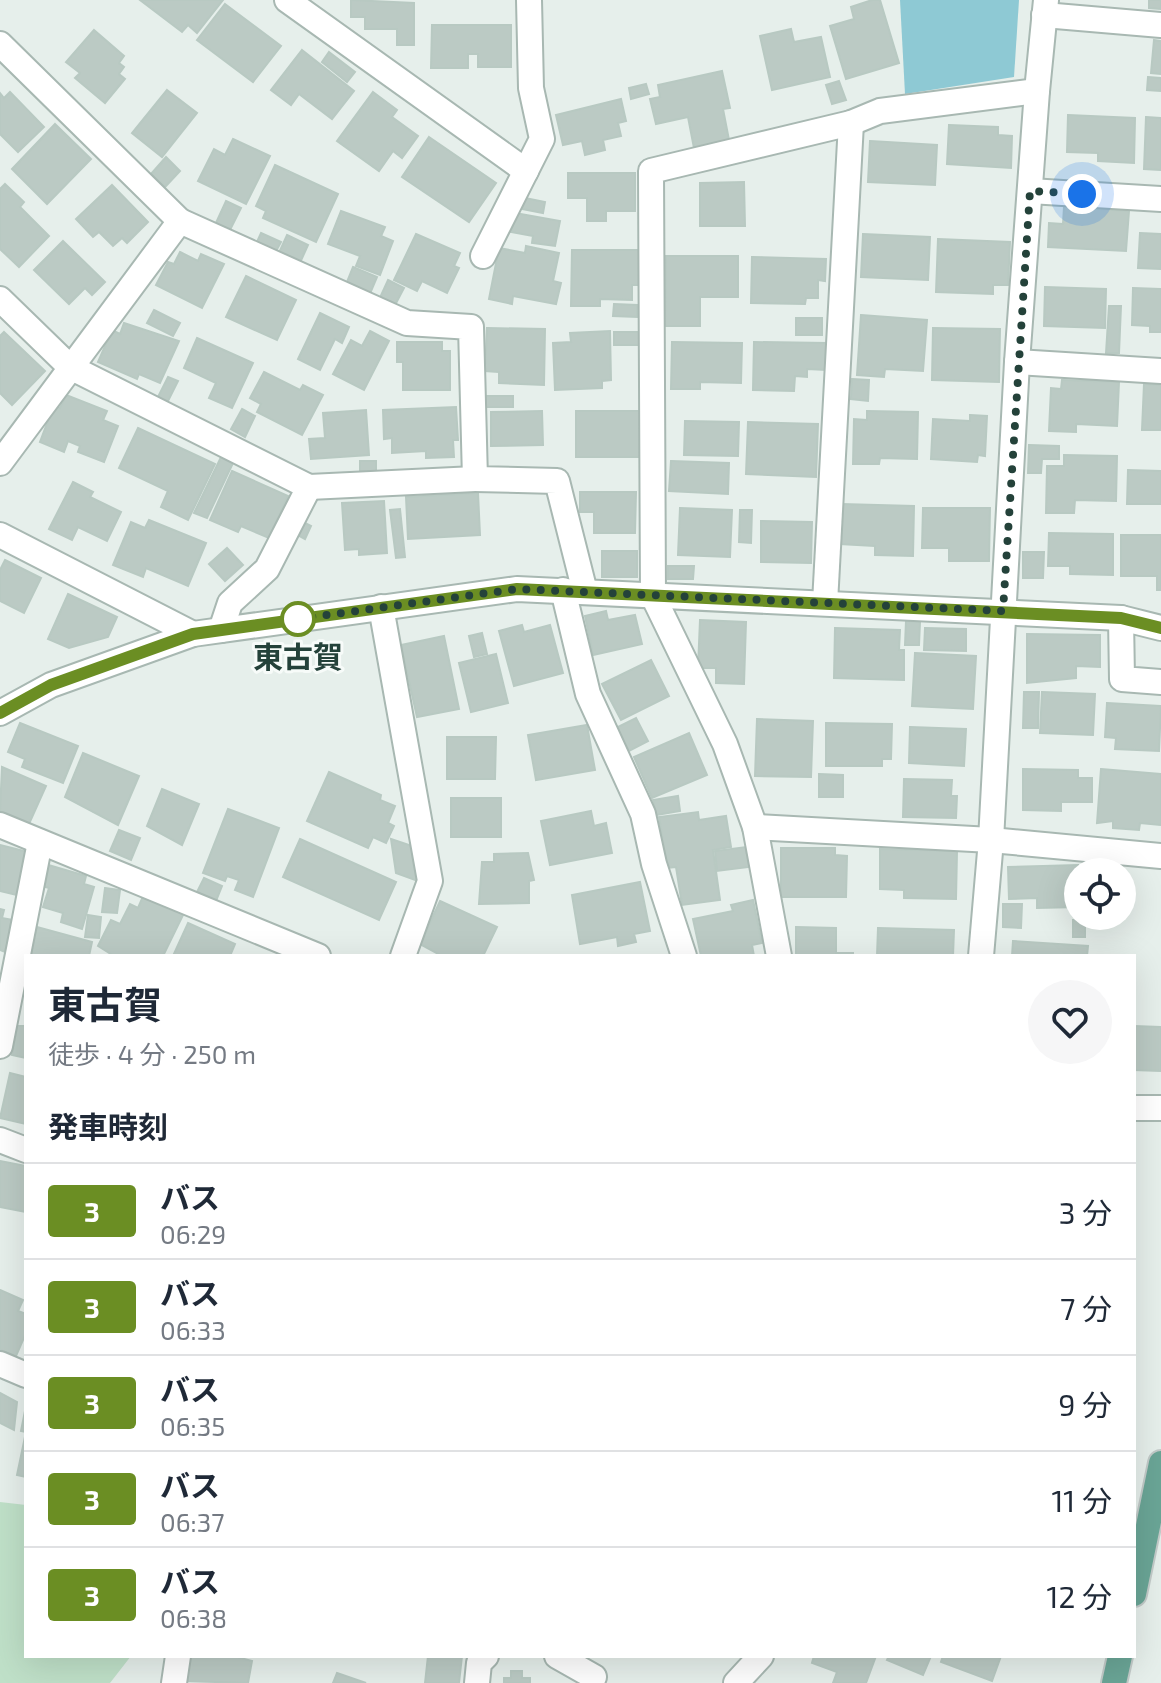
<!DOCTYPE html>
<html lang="ja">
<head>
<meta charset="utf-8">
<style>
  :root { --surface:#fff; --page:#f6f6f7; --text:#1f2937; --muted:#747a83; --line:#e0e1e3 }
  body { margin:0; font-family:"Exo 2","Noto Sans JP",sans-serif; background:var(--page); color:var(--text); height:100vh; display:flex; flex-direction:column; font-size:30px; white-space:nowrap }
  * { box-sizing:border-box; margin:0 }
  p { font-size:26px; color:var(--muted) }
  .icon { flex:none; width:44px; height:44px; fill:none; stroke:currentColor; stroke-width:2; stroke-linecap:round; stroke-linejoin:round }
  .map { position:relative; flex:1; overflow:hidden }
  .details { position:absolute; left:24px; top:954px; width:1112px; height:704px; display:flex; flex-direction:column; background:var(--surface); border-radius:0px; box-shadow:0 8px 32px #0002 }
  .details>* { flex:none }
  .badge { padding:0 16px; border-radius:6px; font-size:28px; line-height:52px }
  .controls { position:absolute; left:1064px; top:858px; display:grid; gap:16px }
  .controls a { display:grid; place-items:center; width:72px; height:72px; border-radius:50%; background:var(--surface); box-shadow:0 8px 32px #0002; font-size:40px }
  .you { position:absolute; width:40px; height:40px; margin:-20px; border:6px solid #fff; border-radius:50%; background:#1a73e8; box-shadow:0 0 0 12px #1a73e833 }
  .map>.badge { position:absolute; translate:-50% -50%; box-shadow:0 0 0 4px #fff }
  h2 { padding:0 24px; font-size:30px; line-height:72px }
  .round { display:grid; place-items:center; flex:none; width:84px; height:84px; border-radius:42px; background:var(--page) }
  .summary { display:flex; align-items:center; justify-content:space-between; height:136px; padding:0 24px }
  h1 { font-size:38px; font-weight:700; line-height:60px }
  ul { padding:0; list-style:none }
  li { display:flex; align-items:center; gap:24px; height:96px; padding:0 24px; border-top:2px solid var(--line) }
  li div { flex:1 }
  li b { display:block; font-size:30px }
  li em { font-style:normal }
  li .badge { min-width:88px; font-weight:700; text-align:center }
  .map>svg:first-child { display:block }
  .green { fill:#bfe0c8 }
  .water { fill:#8ec9d4 }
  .building { fill:#bbcac4; stroke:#b8c9c2; stroke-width:2 }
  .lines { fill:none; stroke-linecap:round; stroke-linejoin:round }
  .minor-casing { stroke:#a8b8b2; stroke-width:28 }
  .major-casing { stroke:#c2cac8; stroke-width:28 }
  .minor { stroke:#fff; stroke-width:24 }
  .major { stroke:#6aa596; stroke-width:24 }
  .line-casing { stroke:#fff; stroke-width:18 }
  .line { stroke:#6b8e23; stroke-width:12 }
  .walk { stroke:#24423a; stroke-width:8; stroke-dasharray:0 14.4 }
  .stop-dot { fill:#fff; stroke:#6b8e23; stroke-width:4 }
  .labels { text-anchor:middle; stroke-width:6; stroke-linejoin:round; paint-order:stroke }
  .stop-label { font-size:30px; font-weight:bold; fill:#24423a; stroke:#f7fbf9 }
</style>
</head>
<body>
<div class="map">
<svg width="1161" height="1683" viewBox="0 0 1161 1683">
  <rect width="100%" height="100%" fill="#e6efeb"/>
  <polygon class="green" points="0,1502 26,1505 26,1656 131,1656 110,1683 0,1683"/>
  <polygon class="water" points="900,0 1019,0 1014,77 905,94"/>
  <g class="building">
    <polygon points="140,0 223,0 197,33 188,25 182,32"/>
    <polygon points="351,0 414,3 414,45 397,45 397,29 365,29 365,17 351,17"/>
    <polygon points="872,0 880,0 899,63 846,79 830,26 854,19 851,7"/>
    <polygon points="1149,0 1161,0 1161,9 1149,8"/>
    <polygon points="225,4 281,46 253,82 197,40"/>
    <polygon points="432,25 511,25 511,67 478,67 478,54 468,54 468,68 431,68"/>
    <polygon points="791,29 794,42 821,37 830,77 772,90 760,36"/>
    <polygon points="94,30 124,56 119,63 124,67 119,74 125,79 105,103 75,78 80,73 66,62"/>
    <polygon points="1154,40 1161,41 1161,74 1151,73"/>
    <polygon points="302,50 354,91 332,119 299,94 291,105 271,90"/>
    <polygon points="329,52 355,72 347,82 322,62"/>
    <polygon points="722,71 730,108 723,109 729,140 694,148 688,117 656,124 650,99 660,97 658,85"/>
    <polygon points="1148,77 1161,78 1161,91 1147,90"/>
    <polygon points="839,81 846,100 832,104 826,85"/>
    <polygon points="646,84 649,94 631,99 629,88"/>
    <polygon points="167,90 197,113 162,157 132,133"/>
    <polygon points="10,92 44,127 18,152 0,134 0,93 4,98"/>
    <polygon points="373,92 397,110 392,117 418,136 402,158 393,151 379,171 337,141"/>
    <polygon points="621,99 626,121 618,123 621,136 603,140 605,150 585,155 582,141 563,145 556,115"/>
    <polygon points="1068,115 1135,118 1134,163 1098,161 1098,153 1067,152"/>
    <polygon points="1146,117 1161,118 1161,170 1144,169"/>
    <polygon points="55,124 91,159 47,204 12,169"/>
    <polygon points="949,125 998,127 998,135 1012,136 1011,168 947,164"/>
    <polygon points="429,137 496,183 469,222 402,177"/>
    <polygon points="233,139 270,156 246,204 198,181 214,149 225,155"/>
    <polygon points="870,141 937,145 935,185 868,182"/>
    <polygon points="166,157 180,171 165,187 151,174"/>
    <polygon points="275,165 338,194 316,242 263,218 266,211 256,206"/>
    <polygon points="568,173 635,173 635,211 606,211 606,221 587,221 587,198 568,198"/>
    <polygon points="744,182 745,226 700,226 700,183"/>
    <polygon points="5,184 24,202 20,207 49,236 19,267 0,249 0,189"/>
    <polygon points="112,185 148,222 127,243 122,238 113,246 99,232 93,237 76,219"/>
    <polygon points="525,198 545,202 543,213 522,209"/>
    <polygon points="226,201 241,208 229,232 215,225"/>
    <polygon points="1064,207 1129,211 1126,251 1048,247 1049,223 1063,224"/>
    <polygon points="341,211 385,227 381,236 393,241 380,275 356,266 360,256 328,244"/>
    <polygon points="515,213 560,221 555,246 532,243 533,236 511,232"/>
    <polygon points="261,233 281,242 275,253 256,244"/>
    <polygon points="1140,233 1161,234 1161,269 1138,268"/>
    <polygon points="416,234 460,253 454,266 459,268 447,293 422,281 417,291 394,280"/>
    <polygon points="863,234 930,237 928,280 861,277"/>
    <polygon points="287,235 308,245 299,265 278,255"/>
    <polygon points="938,239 1010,242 1008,285 993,285 993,294 936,292"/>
    <polygon points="63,241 105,282 92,295 85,288 69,304 34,270"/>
    <polygon points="526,246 559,253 553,281 561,283 556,304 513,296 512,304 489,299 499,248 525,253"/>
    <polygon points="572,250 639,250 639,285 632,285 632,300 600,299 600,306 571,306"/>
    <polygon points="180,252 198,261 201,254 224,264 202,308 156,285 168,262 174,264"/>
    <polygon points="666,256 738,256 738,297 700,297 700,326 665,326"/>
    <polygon points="752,257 826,259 825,281 818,280 818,298 806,298 805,304 751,303"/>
    <polygon points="353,267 377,277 369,296 345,287"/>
    <polygon points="246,276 296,300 277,340 226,317"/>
    <polygon points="388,280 404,288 393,309 378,302"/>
    <polygon points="1045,287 1106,289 1105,328 1044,326"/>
    <polygon points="1133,288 1161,289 1161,332 1150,332 1150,326 1132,325"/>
    <polygon points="614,304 637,305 637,317 613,316"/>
    <polygon points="1109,306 1121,306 1119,353 1106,353"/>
    <polygon points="154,310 180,323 173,336 147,323"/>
    <polygon points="320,313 349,327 342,343 335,339 320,370 298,359"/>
    <polygon points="861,315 927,320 923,371 885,369 884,377 857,375"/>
    <rect x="796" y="318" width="26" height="17"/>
    <polygon points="124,323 179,341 160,383 139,374 137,379 98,362 112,330 120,334"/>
    <polygon points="487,328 545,329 544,385 499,383 499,372 485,371"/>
    <polygon points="933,328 1000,329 999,382 932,380"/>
    <polygon points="370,331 389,341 364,390 333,374 351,340 362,346"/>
    <polygon points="610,331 611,380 602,381 602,388 555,390 553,343 571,342 570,333"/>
    <polygon points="4,332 45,371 12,405 0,393 0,336"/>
    <rect x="614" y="332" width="26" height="13"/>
    <polygon points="197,338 253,363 232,408 209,398 216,383 184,368"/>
    <polygon points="397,342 442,342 442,351 450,351 450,390 403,390 403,362 397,362"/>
    <polygon points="672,342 742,343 741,383 700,382 700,389 671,389"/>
    <polygon points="754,342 827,343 826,370 807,369 807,377 795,376 794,391 753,390"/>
    <polygon points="264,372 300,390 303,385 323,395 302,435 257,412 261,404 250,398"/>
    <polygon points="168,377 178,381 166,405 156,401"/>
    <polygon points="852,379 869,380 868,401 851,399"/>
    <polygon points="1062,380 1119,382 1117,426 1076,424 1076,432 1049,431 1051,388 1061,389"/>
    <polygon points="1144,384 1161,385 1161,430 1142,430"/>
    <polygon points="66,395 107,411 103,420 118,426 104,462 78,452 80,446 68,441 64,452 40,442 54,405 60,408"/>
    <rect x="486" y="396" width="27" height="11"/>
    <polygon points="456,407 458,440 453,440 454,457 426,458 426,451 392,453 392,438 384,439 383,410"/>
    <polygon points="242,409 255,416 245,437 231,429"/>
    <polygon points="366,410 369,455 311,459 309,439 325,438 323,413"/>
    <polygon points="542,411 543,445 491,446 491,412"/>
    <rect x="576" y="411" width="65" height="46"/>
    <polygon points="867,411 918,412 917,459 880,458 879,464 853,464 854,419 867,420"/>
    <polygon points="970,415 987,416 985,456 978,455 977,462 931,459 933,419 970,421"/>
    <polygon points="685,421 739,422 738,456 684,455"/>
    <polygon points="748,422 818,424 816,477 746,474"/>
    <polygon points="138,428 215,464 188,520 161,507 168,491 119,468"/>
    <polygon points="1029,445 1059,446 1059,459 1042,459 1041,473 1028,473"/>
    <polygon points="1064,455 1117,456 1116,501 1075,500 1074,513 1046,513 1047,466 1064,466"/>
    <polygon points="221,457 233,463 207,518 194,513"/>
    <rect x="360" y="461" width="16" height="14"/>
    <polygon points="671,461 729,463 728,494 669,491"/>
    <polygon points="1128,470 1161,471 1161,504 1127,504"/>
    <polygon points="232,471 288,496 269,538 241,526 238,532 210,520"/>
    <polygon points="73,482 93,492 90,497 121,512 107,541 78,527 72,540 49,529"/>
    <polygon points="580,492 636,492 635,533 594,533 594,512 580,512"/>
    <polygon points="478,493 480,535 408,539 406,497"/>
    <polygon points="384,501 387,553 359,555 359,549 345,550 342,503"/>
    <polygon points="841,504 914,506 913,556 875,555 875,546 840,544"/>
    <polygon points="680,508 732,510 730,557 678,555"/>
    <polygon points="923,508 990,508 989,561 949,561 949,548 922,548"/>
    <polygon points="400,509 405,557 396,558 390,510"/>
    <polygon points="740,510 752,510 751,543 739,542"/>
    <polygon points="149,520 206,543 188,586 146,568 143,577 113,565 131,522 145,528"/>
    <polygon points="761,521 812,522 811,563 761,562"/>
    <polygon points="303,522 311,526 305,539 296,534"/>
    <polygon points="1049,533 1113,534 1113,575 1070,574 1070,566 1048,566"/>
    <polygon points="1121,535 1161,535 1161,590 1157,590 1157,576 1121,576"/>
    <polygon points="227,548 243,565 225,581 209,564"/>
    <rect x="602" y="551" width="35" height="26"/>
    <polygon points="1023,552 1044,552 1043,578 1023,578"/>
    <polygon points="5,560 41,578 24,613 0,601 0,570"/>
    <polygon points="668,566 694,566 693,579 668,579"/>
    <polygon points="68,594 117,617 108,637 69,648 48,639"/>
    <polygon points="606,611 608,620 635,615 642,644 593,655 585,616"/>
    <polygon points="700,620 746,622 744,684 716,683 716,668 698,668"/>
    <polygon points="906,621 920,622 919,645 905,645"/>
    <polygon points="522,625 524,632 550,625 563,673 514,686 499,631"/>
    <polygon points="835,628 900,630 899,650 904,650 904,680 834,678"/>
    <polygon points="925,628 966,629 966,651 924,650"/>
    <polygon points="482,633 487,654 474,657 469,636"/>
    <polygon points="1027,634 1100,635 1100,667 1076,666 1076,678 1027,683"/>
    <polygon points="444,636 459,709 417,717 401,645"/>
    <polygon points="915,653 976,656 973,709 912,706"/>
    <polygon points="496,654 508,703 471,712 459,663"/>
    <polygon points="651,660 669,696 621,720 602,684"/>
    <polygon points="1024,692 1039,692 1038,728 1023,728"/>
    <polygon points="1042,692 1095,694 1093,735 1040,733"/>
    <polygon points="1107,703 1161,706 1159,751 1115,749 1116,738 1105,737"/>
    <polygon points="636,718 648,741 629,751 616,728"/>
    <polygon points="757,719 813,721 811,777 755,776"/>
    <polygon points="20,723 78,746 63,783 22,767 25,759 8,752"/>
    <polygon points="826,723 892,724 891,759 882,759 882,766 826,766"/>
    <polygon points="587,725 595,770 536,780 528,735"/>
    <polygon points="910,727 966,729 964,766 909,763"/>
    <polygon points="689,733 707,775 652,798 634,757"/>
    <polygon points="447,737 496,737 495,779 447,779"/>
    <polygon points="83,753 139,776 118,825 65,797"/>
    <polygon points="2,767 46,786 29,824 0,811"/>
    <polygon points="1023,769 1078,770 1078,778 1092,778 1092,802 1061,802 1061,811 1023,810"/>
    <polygon points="1101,769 1161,774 1161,825 1140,823 1139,830 1113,828 1113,821 1097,823"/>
    <polygon points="329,772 381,795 380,800 395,806 388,823 394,826 386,843 373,837 368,848 307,821"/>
    <polygon points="819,774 843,775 843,797 819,797"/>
    <polygon points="904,779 952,780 951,796 957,796 956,818 903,817"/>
    <polygon points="162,789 199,804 182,845 147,826"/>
    <polygon points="678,796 680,811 656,815 653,800"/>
    <rect x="451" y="798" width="50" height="39"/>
    <polygon points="228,809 279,828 253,897 235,890 239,880 227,876 225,881 203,873"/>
    <polygon points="591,811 594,826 606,823 612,853 550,865 541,821"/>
    <polygon points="698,812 699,820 726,816 731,847 713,850 720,900 682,905 676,867 667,868 659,817"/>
    <polygon points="119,830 140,838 131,860 110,851"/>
    <polygon points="300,839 396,882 379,920 283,877"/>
    <polygon points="391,839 412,846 418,881 396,873"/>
    <polygon points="0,845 28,852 17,895 0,891"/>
    <polygon points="746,847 749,867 717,871 715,851"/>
    <polygon points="781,848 835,848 835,855 847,856 846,897 781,897"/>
    <polygon points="880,849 957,851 956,899 904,898 904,890 880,889"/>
    <polygon points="528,853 534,880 529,881 529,903 479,904 482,862 494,862 494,854"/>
    <polygon points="45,864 86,876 84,884 94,887 82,929 61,922 63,913 43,907 49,888 39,885"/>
    <polygon points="1078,865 1078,907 1037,908 1037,898 1009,899 1008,867"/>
    <polygon points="204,878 222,886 216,901 197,892"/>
    <polygon points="640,882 650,931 634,934 636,942 618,946 617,937 580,944 572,895"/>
    <polygon points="105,888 120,890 117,913 102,912"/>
    <polygon points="144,894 184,913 163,956 114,956 98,946 111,920 120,924 130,904 138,908"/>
    <polygon points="753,900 762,943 752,945 754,956 701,956 693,919 733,911 731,905"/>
    <polygon points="440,901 497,927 483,956 442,956 420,944"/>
    <polygon points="1003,904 1022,904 1021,928 1003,927"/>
    <polygon points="0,909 4,910 2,918 13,920 5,952 0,950"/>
    <polygon points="88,915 101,917 99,938 85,937"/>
    <rect x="1073" y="920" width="12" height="17"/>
    <polygon points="188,923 235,944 230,956 173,956"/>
    <polygon points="37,927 92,942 89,956 28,956"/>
    <polygon points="796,927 836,928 836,953 853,953 853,956 796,956"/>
    <polygon points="878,928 954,930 953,956 877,956"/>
    <polygon points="1013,941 1088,946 1087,956 1012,956"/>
    <polygon points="17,1026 26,1026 26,1058 12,1055"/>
    <polygon points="1134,1026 1161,1027 1161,1071 1134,1070"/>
    <polygon points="10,1073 26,1077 26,1124 0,1118"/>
    <polygon points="0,1161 26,1166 26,1212 0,1207"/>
    <polygon points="0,1290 23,1300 18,1311 26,1314 26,1333 16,1356 0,1350"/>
    <polygon points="0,1393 17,1402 14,1430 0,1423"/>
    <polygon points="26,1406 26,1477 17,1475 26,1432 21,1431"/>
    <polygon points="187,1656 233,1656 252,1661 248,1683 183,1681"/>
    <polygon points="428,1656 462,1656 459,1683 425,1683"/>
    <polygon points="814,1656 876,1656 866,1683 833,1683 837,1672 812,1663"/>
    <polygon points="889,1656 931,1656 923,1675 887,1660"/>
    <polygon points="943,1656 1001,1656 992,1681 941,1662"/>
    <polygon points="511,1671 522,1671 522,1678 530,1678 530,1683 504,1683 504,1678 511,1678"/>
    <polygon points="337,1673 366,1683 333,1683"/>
  </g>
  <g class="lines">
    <g class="minor-casing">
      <g id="minor">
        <polyline points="287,0 526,171"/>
        <polyline points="1044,15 1161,25"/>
        <polyline points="0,44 180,221"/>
        <polyline points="1030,191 1161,199"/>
        <polyline points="483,256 542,139 531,88 529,0"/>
        <polyline points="0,299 70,367 309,487 267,569 230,603 221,630"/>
        <polyline points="1017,362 1161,371"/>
        <polyline points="0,463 180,221 407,323 471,327 475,479 557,481 585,592"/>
        <polyline points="309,487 475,479"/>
        <polyline points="0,535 193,634"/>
        <polyline points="563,590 588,694 643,814 654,864 684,956"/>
        <polyline points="825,603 851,123"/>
        <polyline points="381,607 430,881 403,956"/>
        <polyline points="1121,618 1122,679 1161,682"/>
        <polyline points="0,713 51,685 193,634 517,589 1121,618 1161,628"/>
        <polyline points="0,825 318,956"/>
        <polyline points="755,827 991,840 1161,856"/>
        <polyline points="779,956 755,827 725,744 653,596 651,171 851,123 880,111 1037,91 1046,0"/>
        <polyline points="981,956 991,840 1017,362 1037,91"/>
        <polyline points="0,1046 40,842"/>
        <polyline points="1134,1108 1161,1108"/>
        <polyline points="0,1140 26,1150"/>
        <polyline points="0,1364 26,1375"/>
        <polyline points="557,1656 594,1677"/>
        <polyline points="174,1683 178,1656"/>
        <polyline points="477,1683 479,1663 486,1656"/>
        <polyline points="736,1683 761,1656"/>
      </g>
    </g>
    <g class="major-casing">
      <g id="major">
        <polyline points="1134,1594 1161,1463"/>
        <polyline points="1114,1683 1120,1656"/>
      </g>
    </g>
    <use href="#minor" class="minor"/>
    <use href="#major" class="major"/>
  </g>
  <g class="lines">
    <g class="line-casing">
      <polyline id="line" points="0,713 51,685 193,634 517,589 1121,618 1161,628"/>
    </g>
    <use href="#line" class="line"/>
    <polyline class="walk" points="298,619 517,589 1003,611 1030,191 1082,194"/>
  </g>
  <circle class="stop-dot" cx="298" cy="619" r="16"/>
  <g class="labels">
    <g class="stop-label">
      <text x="298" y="668">東古賀</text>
    </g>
  </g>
</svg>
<div class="controls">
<a><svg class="icon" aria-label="locate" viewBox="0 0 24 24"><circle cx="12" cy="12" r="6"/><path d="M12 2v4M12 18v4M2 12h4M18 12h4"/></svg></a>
</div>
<div class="you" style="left:1082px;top:194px"></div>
<section class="details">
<div class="summary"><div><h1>東古賀</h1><p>徒歩 · 4 分 · 250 m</p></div><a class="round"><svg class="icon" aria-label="heart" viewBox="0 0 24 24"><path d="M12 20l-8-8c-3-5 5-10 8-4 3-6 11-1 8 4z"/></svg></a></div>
<h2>発車時刻</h2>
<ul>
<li><span class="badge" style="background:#6b8e23;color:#fff">3</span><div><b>バス</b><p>06:29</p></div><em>3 分</em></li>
<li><span class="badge" style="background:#6b8e23;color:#fff">3</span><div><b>バス</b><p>06:33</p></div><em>7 分</em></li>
<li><span class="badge" style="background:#6b8e23;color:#fff">3</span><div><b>バス</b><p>06:35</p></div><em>9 分</em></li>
<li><span class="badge" style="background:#6b8e23;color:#fff">3</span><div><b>バス</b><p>06:37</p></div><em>11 分</em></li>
<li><span class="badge" style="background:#6b8e23;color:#fff">3</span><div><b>バス</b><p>06:38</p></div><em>12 分</em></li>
</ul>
</section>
</div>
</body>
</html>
